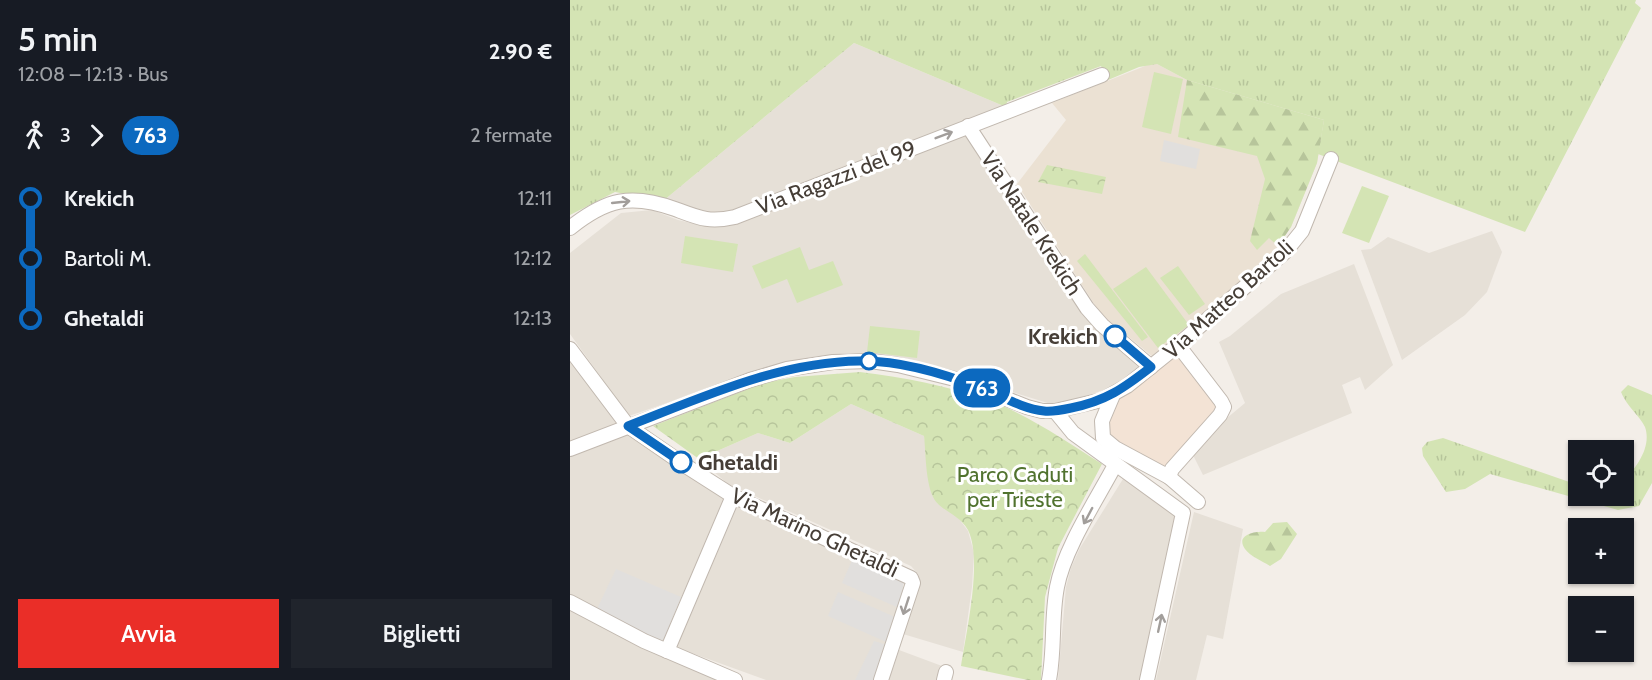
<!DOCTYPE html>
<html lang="it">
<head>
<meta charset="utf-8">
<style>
  :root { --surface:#171b24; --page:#20242c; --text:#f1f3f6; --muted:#9ea1a6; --accent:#ea2e28 }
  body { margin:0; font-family:Cabin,sans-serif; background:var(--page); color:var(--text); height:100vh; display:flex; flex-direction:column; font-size:22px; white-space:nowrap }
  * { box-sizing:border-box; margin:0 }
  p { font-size:20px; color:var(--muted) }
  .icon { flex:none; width:33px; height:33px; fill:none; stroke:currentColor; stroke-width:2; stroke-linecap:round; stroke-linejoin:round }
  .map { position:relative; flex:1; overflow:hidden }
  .sheet { display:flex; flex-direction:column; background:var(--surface); width:570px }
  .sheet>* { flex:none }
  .badge { padding:0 12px; border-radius:20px; font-size:21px; line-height:39px }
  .buttons { position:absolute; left:998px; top:440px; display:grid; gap:12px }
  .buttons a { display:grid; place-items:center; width:66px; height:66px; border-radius:0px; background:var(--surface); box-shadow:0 2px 4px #0004; font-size:30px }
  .map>.badge { position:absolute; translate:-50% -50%; box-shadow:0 0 0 3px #fff }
  .legs { display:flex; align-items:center; gap:9px; height:66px; padding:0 18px; font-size:20px }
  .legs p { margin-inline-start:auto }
  .headline { display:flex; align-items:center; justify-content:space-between; height:102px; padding:0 18px }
  h1 { font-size:33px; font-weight:600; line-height:45px }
  .primary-button { display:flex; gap:12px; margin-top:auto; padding:12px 18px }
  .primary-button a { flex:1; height:69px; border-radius:0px; background:var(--accent); color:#fff; font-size:24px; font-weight:600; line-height:69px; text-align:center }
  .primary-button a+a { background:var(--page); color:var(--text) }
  ul { padding:0 18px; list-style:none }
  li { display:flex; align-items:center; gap:21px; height:60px; font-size:22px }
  li i { display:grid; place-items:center; width:9px; height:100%; margin:0 8px; background:currentColor }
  li i::after { content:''; width:15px; height:15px; margin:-8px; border:4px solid; border-radius:50%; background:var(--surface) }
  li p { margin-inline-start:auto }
  li:first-child i { background:linear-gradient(#0000 50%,currentColor 0) }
  li:last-child i { background:linear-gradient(currentColor 50%,#0000 0) }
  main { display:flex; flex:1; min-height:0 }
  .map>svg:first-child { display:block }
  .residential { fill:#e6e0d7 }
  .commercial { fill:#f3e3d5 }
  .education { fill:#ebe1d3 }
  .grass { fill:url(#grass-tufts) }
  .forest { fill:url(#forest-firs) }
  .park { fill:url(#park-crowns) }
  .garden { fill:#d4e4b4 }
  .parking { fill:#e1dfdd }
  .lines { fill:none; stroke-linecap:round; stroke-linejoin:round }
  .minor-casing { stroke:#c1b8af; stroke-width:16 }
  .minor { stroke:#fff; stroke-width:14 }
  .oneway { stroke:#a29e9b }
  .line-1-casing { stroke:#fff; stroke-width:14 }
  .line-1 { stroke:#0c69bf; stroke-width:9 }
  .stop-1-dot { fill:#fff; stroke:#0c69bf; stroke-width:3 }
  .labels { text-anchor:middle; stroke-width:6; stroke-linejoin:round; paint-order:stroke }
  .street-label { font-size:22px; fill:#463e37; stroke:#fff }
  .stop-label { font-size:22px; font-weight:bold; fill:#463e37; stroke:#fff; text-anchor:end }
  .park-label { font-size:22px; fill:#51732f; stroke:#fff }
</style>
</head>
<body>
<main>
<section class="sheet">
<div class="headline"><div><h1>5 min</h1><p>12:08 – 12:13 · Bus</p></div><b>2.90 €</b></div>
<div class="legs"><svg class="icon" aria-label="walk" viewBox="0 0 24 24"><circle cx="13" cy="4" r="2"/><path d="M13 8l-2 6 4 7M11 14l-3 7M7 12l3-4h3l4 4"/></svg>3<svg class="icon" aria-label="forward" viewBox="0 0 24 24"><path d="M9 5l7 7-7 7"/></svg><b class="badge" style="background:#0c69bf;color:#fff">763</b><p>2 fermate</p></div>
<ul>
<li><i style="color:#0c69bf"></i><b>Krekich</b><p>12:11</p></li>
<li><i style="color:#0c69bf"></i><span>Bartoli M.</span><p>12:12</p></li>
<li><i style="color:#0c69bf"></i><b>Ghetaldi</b><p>12:13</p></li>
</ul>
<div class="primary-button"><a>Avvia</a><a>Biglietti</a></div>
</section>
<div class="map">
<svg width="1082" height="680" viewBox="0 0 1082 680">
  <defs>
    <pattern id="grass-tufts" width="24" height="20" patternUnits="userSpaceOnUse" patternTransform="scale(1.5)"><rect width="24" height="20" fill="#d4e4b4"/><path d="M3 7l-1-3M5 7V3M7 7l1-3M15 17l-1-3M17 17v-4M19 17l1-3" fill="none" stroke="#b7c59b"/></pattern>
    <pattern id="forest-firs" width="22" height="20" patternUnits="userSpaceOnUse" patternTransform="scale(1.5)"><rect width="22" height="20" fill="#d4e4b4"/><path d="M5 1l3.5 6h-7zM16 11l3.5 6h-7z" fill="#b7c59b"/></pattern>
    <pattern id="park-crowns" width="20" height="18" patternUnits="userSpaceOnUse" patternTransform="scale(1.5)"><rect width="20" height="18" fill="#d4e4b4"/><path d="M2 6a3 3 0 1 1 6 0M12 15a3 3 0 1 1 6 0" fill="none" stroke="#b7c59b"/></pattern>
  </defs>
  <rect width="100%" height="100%" fill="#f3eee8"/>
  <g class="residential">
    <polygon points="284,43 436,107 164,210 133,214 93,201"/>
    <polygon points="397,135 490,279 524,325 571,365 554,382 504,401 481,404 342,361 279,353 243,357 184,373 59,416 0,334 0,253 51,213 82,210 108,220 140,227 161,224"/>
    <polygon points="922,231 932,252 917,292 895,315 832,360 791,250 801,249 818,237 859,253"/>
    <polygon points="784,264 823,365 795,390 790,377 772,385 782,413 633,475 623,455 645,428 675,403 649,342 660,336 711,294"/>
    <polygon points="0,361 48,423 0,442"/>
    <polygon points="281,404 354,436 367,503 387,516 398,531 404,553 402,587 393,652 333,634 350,581 348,574 341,566 158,484 129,459 188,433 220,443"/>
    <polygon points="60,434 158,498 92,638 0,597 0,457"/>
    <polygon points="553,479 609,517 573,680 488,680 496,587 501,568 510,548"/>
    <polygon points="165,502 334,581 329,608 304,680 196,680 105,647"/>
    <polygon points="624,512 673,529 653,639 637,635 626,680 586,680"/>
    <polygon points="0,609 151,680 0,680"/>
    <polygon points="329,650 372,666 368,680 319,680"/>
  </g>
  <polygon class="commercial" points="608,349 651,406 596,472 535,436 545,397"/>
  <polygon class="education" points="580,64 587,64 617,80 754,120 747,163 721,227 708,246 699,257 583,357 530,313 447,184 496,120 482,103"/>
  <g class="grass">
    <polygon points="0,0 1066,0 1065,3 1071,8 955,232 748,154 754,120 617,80 587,64 569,67 538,80 531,66 437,102 436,107 284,43 93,201 45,192 0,215"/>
    <path d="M1058 385 1082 395V483L1069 506 1048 510 920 474 895 489 876 492 853 456 852 448 857 442 873 438 1008 485V495H1053V481C1066 468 1082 447 1075 427 1070 416 1057 407 1051 392Z"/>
  </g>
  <g class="forest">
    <polygon points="617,80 754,120 747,163 721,227 708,246 699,238 687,250 680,241 695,179 687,156 608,137"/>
    <path d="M717 522 727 534 711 559 700 566C692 561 680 556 675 549 665 535 685 531 695 532L703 523Z"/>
  </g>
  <g class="park">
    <polygon points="477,165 536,177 532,194 468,182"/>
    <path d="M290 372C336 378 376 385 420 401 459 415 497 442 532 464L488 548 475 597 471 680H458L391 666C396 633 413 560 398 530 390 516 377 513 367 503 355 490 356 453 354 436L281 404 220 443 188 433 129 459 83 426 193 383 225 377Z"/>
  </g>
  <g class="garden">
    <polygon points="584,72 613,79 601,134 572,127"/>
    <polygon points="792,186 819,196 799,243 772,233"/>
    <polygon points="115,236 168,244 163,272 111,263"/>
    <polygon points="230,247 239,270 263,261 273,285 227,303 217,279 192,289 182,266"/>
    <polygon points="515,254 578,337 572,341 507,261"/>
    <polygon points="608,266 635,304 619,315 590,278"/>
    <polygon points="576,267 619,325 588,348 543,289"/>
    <polygon points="300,326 350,331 347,358 297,352"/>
  </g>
  <g class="parking">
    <polygon points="594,140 630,149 626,169 590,161"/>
    <polygon points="283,558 334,581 329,608 272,583"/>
    <polygon points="46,569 111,597 92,644 25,613"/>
    <polygon points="268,592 325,617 316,642 258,616"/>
    <polygon points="304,641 317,645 304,680 285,680"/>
  </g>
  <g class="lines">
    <g class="minor-casing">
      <g id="minor">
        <polyline points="398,126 517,308 532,325 581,367"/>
        <path d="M0 228C36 199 61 193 105 209 129 218 139 223 165 217L532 75"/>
        <polyline points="608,345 651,401 654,407 650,415 602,469 599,477 628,502"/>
        <polyline points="0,349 58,426 116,466 163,496 341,578 343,583 311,680"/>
        <polyline points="543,395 532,421 533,438 545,448 599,477"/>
        <polyline points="485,411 503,433 613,513 577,680"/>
        <polyline points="0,449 180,380 217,369 263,362 301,361 328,365 389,380 457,407 472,411 485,411 532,400 557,386 608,345 715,252 732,231 761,159"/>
        <polyline points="0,602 74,641 165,680"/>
        <polyline points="97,651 163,496"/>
        <polyline points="374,680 376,672"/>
        <path d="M479 680C485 649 481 618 487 587 494 549 527 499 545 465"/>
      </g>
    </g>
    <use href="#minor" class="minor"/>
  </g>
  <defs><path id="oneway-shaft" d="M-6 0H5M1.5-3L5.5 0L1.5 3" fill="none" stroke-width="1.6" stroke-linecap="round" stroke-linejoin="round" transform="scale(1.5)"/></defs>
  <g class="oneway">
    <use href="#oneway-shaft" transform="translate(374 135) rotate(-21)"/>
    <use href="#oneway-shaft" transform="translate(51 202) rotate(-6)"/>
    <use href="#oneway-shaft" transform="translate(518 516) rotate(118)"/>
    <use href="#oneway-shaft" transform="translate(336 606) rotate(108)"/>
    <use href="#oneway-shaft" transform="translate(590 623) rotate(-78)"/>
  </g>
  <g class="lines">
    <g class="line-1-casing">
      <path id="line-1" d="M111 462 58 426C133 397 208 362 290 361 330 360 378 375 414 389 433 397 454 409 474 411 483 412 492 410 501 408 536 401 554 388 581 367L545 336"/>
    </g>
    <use href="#line-1" class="line-1"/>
  </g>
  <g class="stop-1-dot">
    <circle cx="545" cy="336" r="10"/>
    <circle cx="299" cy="361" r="8"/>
    <circle cx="111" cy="462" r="10"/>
  </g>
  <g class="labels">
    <g class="street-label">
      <text transform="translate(266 177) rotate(-21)" y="8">Via Ragazzi del 99</text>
      <text transform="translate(462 223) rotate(57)" y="8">Via Natale Krekich</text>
      <text transform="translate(658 299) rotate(-42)" y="8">Via Matteo Bartoli</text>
      <text transform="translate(245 532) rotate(25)" y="8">Via Marino Ghetaldi</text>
    </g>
    <g class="stop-label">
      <text x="528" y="344">Krekich</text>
      <text x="128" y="470" text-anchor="start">Ghetaldi</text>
    </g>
    <g class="park-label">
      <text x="445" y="482">Parco Caduti<tspan x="445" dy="25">per Trieste</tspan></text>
    </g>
  </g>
</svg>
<div class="buttons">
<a><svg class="icon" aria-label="locate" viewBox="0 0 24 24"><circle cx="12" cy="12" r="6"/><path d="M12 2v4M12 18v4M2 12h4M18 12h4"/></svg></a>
<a>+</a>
<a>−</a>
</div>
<b class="badge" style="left:412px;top:388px;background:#0c69bf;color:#fff">763</b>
</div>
</main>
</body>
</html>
